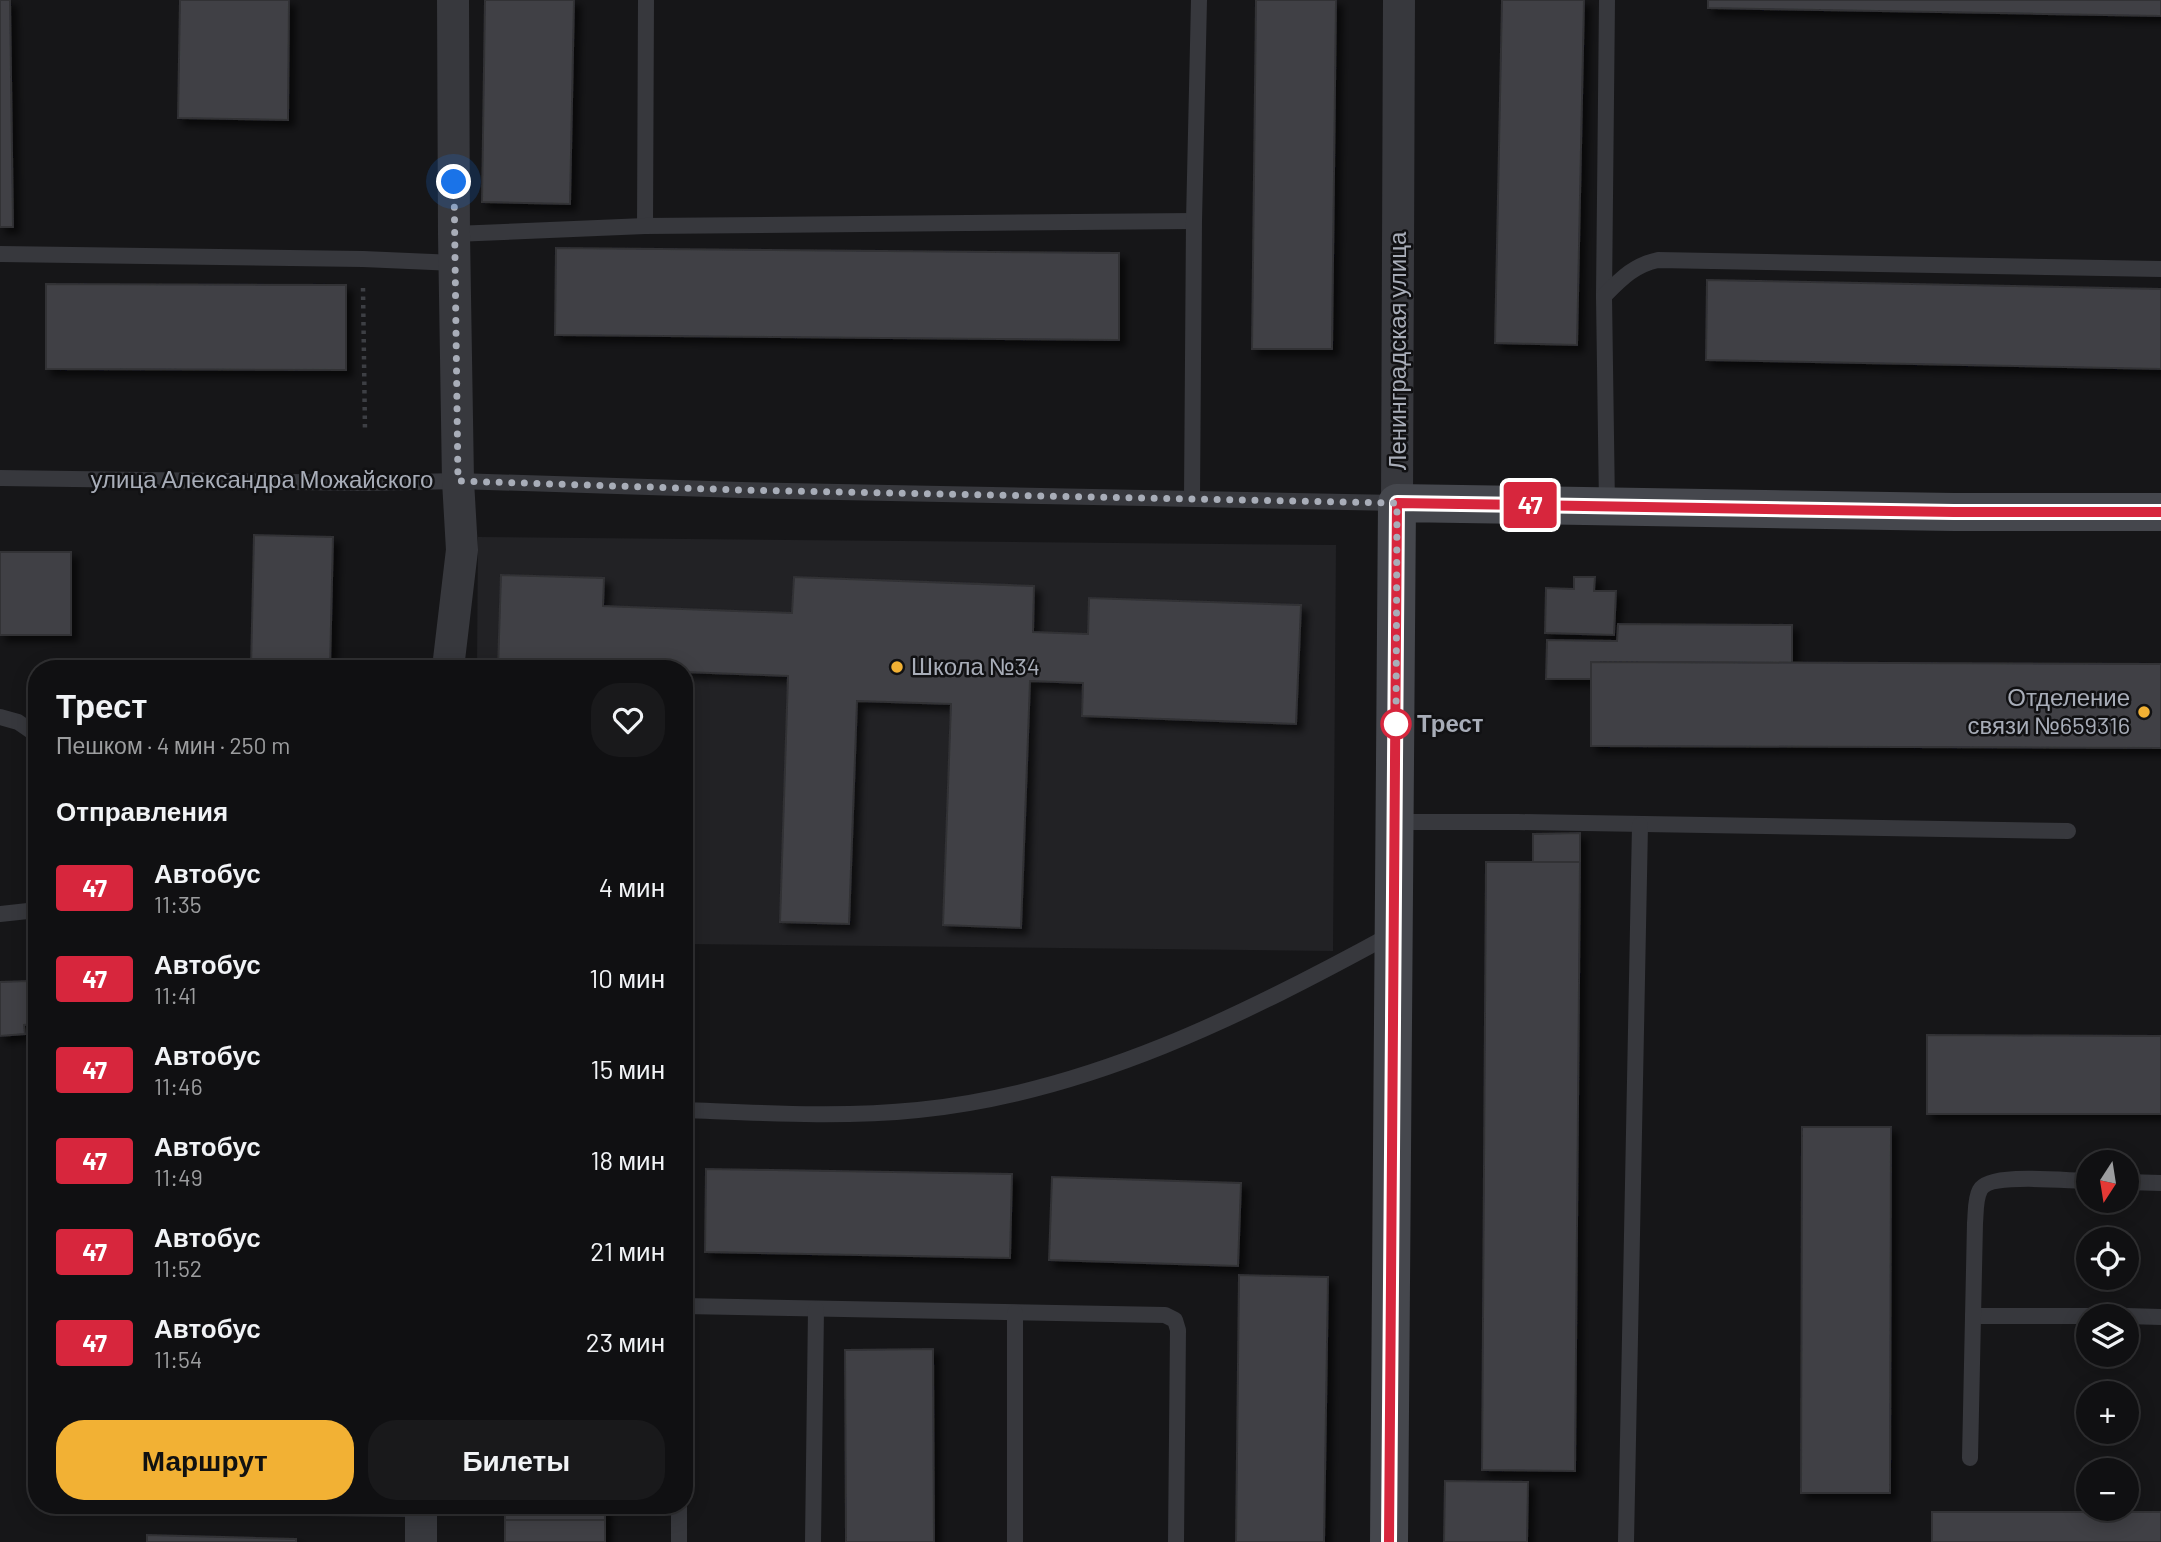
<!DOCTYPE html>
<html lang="ru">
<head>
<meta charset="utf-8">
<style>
  :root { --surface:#101012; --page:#19191b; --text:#f1f3f6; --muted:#9c9d9f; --line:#303032; --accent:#f2b134 }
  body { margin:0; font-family:Barlow,sans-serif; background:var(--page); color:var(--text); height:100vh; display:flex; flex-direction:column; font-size:26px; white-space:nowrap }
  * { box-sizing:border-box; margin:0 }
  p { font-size:23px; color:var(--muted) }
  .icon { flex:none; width:38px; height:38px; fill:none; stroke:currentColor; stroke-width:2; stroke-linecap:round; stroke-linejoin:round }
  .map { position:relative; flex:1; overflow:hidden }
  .panel { position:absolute; left:28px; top:660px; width:665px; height:854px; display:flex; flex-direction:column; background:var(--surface); border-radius:28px; box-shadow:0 4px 18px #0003,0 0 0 2px var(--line) }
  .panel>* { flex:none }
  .badge { padding:0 14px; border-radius:5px; font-size:24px; line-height:46px }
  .needle { width:46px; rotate:192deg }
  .buttons { position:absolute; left:2076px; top:1150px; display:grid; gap:14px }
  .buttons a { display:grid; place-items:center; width:63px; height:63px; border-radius:50%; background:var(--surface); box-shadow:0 4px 18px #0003,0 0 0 2px var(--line); font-size:35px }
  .you { position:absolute; width:35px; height:35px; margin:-18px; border:5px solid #fff; border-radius:50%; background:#1a73e8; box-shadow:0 0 0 10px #1a73e833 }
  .map>.badge { position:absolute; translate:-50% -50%; box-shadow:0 0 0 4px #fff }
  h2 { padding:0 28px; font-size:26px; line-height:63px }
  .round { display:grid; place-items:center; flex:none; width:74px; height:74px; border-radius:28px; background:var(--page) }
  .summary { display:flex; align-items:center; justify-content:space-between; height:119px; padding:0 28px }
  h1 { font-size:33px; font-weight:600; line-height:52px }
  .action { display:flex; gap:14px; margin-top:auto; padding:14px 28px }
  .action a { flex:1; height:80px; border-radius:28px; background:var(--accent); color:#111; font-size:28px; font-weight:600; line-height:80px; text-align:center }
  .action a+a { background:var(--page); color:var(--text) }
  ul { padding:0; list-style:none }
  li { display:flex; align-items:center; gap:21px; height:91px; padding:0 28px }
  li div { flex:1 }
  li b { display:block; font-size:26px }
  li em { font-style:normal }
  li .badge { min-width:77px; font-weight:700; text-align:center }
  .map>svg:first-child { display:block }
  .built { fill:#222225 }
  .building { fill:#404145; stroke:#303034; stroke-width:2; filter:url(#shadow) }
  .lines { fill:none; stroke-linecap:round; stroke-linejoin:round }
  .path { stroke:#3d3f44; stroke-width:4.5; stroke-dasharray:3.5 5; stroke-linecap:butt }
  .lane { stroke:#37383d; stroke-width:16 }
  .street { stroke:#37383d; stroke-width:32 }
  .secondary { stroke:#45474d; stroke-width:38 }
  .line-casing { stroke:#fff; stroke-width:16 }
  .line { stroke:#d7263d; stroke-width:10 }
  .walk { stroke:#a8adb8; stroke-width:7; stroke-dasharray:0 12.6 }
  .poi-dot { fill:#f2b134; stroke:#111113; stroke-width:2.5 }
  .stop-dot { fill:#fff; stroke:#d7263d; stroke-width:3.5 }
  .labels { text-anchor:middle; stroke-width:5; stroke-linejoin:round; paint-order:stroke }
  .street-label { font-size:24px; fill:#a8adb8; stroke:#111113 }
  .poi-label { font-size:24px; fill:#a8adb8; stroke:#111113; text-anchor:start }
  .stop-label { font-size:24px; font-weight:bold; fill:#a8adb8; stroke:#111113; text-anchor:start }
</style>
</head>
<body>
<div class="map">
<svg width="2161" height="1542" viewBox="0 0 2161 1542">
  <defs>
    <filter id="shadow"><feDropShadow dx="6" dy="6" stdDeviation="3.5" flood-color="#0009"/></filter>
  </defs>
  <rect width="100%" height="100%" fill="#161618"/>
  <polygon class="built" points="478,537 1336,545 1333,951 684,944 684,668 477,668"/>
  <g class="building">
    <polygon points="0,0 10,0 13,227 0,227"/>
    <polygon points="180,0 289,0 288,120 178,118"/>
    <polygon points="485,0 574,0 570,204 482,202"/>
    <polygon points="1256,0 1336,0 1332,349 1252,349"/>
    <polygon points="1502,0 1584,0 1577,345 1495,343"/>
    <polygon points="1708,0 2161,0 2161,16 1708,8"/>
    <polygon points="556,248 1119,253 1119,340 555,335"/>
    <polygon points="1707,280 2161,289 2161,369 1706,360"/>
    <polygon points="46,284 346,285 346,370 46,369"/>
    <polygon points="254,535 333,537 330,668 251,668"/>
    <rect x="0" y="552" width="71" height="83"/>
    <polygon points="501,575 604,578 603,606 792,613 794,577 1034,586 1033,632 1088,634 1089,598 1301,605 1296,724 1082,716 1083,683 1030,681 1021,928 943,925 951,704 857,701 849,924 780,922 788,676 684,672 684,668 498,668"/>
    <polygon points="1574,577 1595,577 1594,591 1616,591 1614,635 1545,633 1546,588 1574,589"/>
    <polygon points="1618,624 1792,625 1792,663 1591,662 1591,679 1546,679 1547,640 1617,641"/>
    <polygon points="1591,662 2161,664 2161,748 1591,746"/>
    <polygon points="1580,833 1580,862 1533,862 1533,834"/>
    <polygon points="1486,862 1580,862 1575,1471 1482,1470"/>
    <polygon points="28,981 29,997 37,997 37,1024 24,1025 25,1034 0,1036 0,982"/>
    <polygon points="1927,1035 2161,1036 2161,1114 1927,1114"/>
    <polygon points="1802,1127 1891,1127 1890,1493 1801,1493"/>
    <polygon points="706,1169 1012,1174 1010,1258 705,1252"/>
    <polygon points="1052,1177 1241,1183 1238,1266 1049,1260"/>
    <polygon points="1239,1275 1328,1277 1324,1542 1236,1542"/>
    <polygon points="933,1349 934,1542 846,1542 845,1350"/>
    <polygon points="1445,1481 1528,1482 1527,1542 1444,1542"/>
    <rect x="505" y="1505" width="100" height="15"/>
    <rect x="1932" y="1512" width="229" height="30"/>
    <rect x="505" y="1520" width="100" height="22"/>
    <polygon points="147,1535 296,1539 296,1542 147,1542"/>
  </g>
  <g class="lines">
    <polyline class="path" points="363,288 365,431"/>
    <g class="lane">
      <polyline points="645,226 646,0"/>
      <polyline points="454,234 645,226 1194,221"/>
      <polyline points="0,254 363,259 455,263"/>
      <polyline points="1604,296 1607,0"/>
      <polyline points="0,478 366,483 458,481 741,490 1397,503"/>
      <polyline points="1192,498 1194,221 1199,0"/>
      <path d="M1607 506 1604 296C1621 279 1634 265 1658 260L2161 269"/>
      <polyline points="0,717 18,722 37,735"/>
      <polyline points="1395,822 1518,822 2068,831"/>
      <polyline points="0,914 37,910"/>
      <path d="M684 1110C762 1113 840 1118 918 1110 1088 1093 1244 1015 1392 934"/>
      <polyline points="2126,1182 2161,1183"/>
      <polyline points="684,1306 1165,1315 1175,1320 1178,1330 1176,1542"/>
      <polyline points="1973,1316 2088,1316"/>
      <polyline points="2126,1316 2161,1317"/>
      <path d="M1970 1458 1975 1223C1976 1213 1975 1199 1980 1190 1989 1172 2067 1181 2088 1181"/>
      <polyline points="232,1505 239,1507 421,1509"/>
      <polyline points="679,1505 679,1542"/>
      <polyline points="813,1542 816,1309"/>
      <polyline points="1015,1542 1015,1313"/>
      <polyline points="1626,1542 1640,825"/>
    </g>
    <g class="street">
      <polyline points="1397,503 1399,0"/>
      <polyline points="448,668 462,550 458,481 454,234 453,0"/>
      <polyline points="421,1542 421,1505"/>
    </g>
    <polyline class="secondary" points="1389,1542 1397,503 1954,512 2161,512"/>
  </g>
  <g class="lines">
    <g class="line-casing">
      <polyline id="line" points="1389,1542 1397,503 1954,512 2161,512"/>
    </g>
    <use href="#line" class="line"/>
    <polyline class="walk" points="454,182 458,481 741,490 1397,503 1396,724"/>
  </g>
  <g class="poi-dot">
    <circle cx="897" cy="667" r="7"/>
    <circle cx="2144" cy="712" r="7"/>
  </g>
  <circle class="stop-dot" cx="1396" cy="724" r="14"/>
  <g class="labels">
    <g class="street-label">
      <text transform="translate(1398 351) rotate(-90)" y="8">Ленинградская улица</text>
      <text x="262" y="488">улица Александра Можайского</text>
    </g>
    <g class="poi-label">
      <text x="911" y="675">Школа №34</text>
      <text x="2130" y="706" text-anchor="end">Отделение<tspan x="2130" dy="28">связи №659316</tspan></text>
    </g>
    <g class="stop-label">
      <text x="1417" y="732">Трест</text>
    </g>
  </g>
</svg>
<div class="buttons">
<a><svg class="needle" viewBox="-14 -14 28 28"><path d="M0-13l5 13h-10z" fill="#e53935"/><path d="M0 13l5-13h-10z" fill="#9c9d9f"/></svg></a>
<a><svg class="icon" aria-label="locate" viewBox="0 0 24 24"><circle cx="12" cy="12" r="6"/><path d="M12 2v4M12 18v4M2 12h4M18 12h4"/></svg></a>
<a><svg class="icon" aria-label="layers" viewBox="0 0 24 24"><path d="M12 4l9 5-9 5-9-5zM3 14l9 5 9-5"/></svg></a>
<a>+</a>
<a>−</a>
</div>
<div class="you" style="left:454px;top:182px"></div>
<b class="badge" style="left:1530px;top:505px;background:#d7263d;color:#fff">47</b>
<section class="panel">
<div class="summary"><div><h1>Трест</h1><p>Пешком · 4 мин · 250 m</p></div><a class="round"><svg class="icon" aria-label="heart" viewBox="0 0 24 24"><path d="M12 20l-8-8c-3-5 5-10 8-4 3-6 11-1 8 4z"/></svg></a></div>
<h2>Отправления</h2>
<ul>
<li><span class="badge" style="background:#d7263d;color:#fff">47</span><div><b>Автобус</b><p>11:35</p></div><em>4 мин</em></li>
<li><span class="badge" style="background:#d7263d;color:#fff">47</span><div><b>Автобус</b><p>11:41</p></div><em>10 мин</em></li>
<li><span class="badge" style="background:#d7263d;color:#fff">47</span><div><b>Автобус</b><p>11:46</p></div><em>15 мин</em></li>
<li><span class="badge" style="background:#d7263d;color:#fff">47</span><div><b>Автобус</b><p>11:49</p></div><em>18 мин</em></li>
<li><span class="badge" style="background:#d7263d;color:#fff">47</span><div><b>Автобус</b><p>11:52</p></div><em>21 мин</em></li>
<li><span class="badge" style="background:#d7263d;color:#fff">47</span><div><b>Автобус</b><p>11:54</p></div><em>23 мин</em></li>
</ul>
<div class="action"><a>Маршрут</a><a>Билеты</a></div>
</section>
</div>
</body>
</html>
